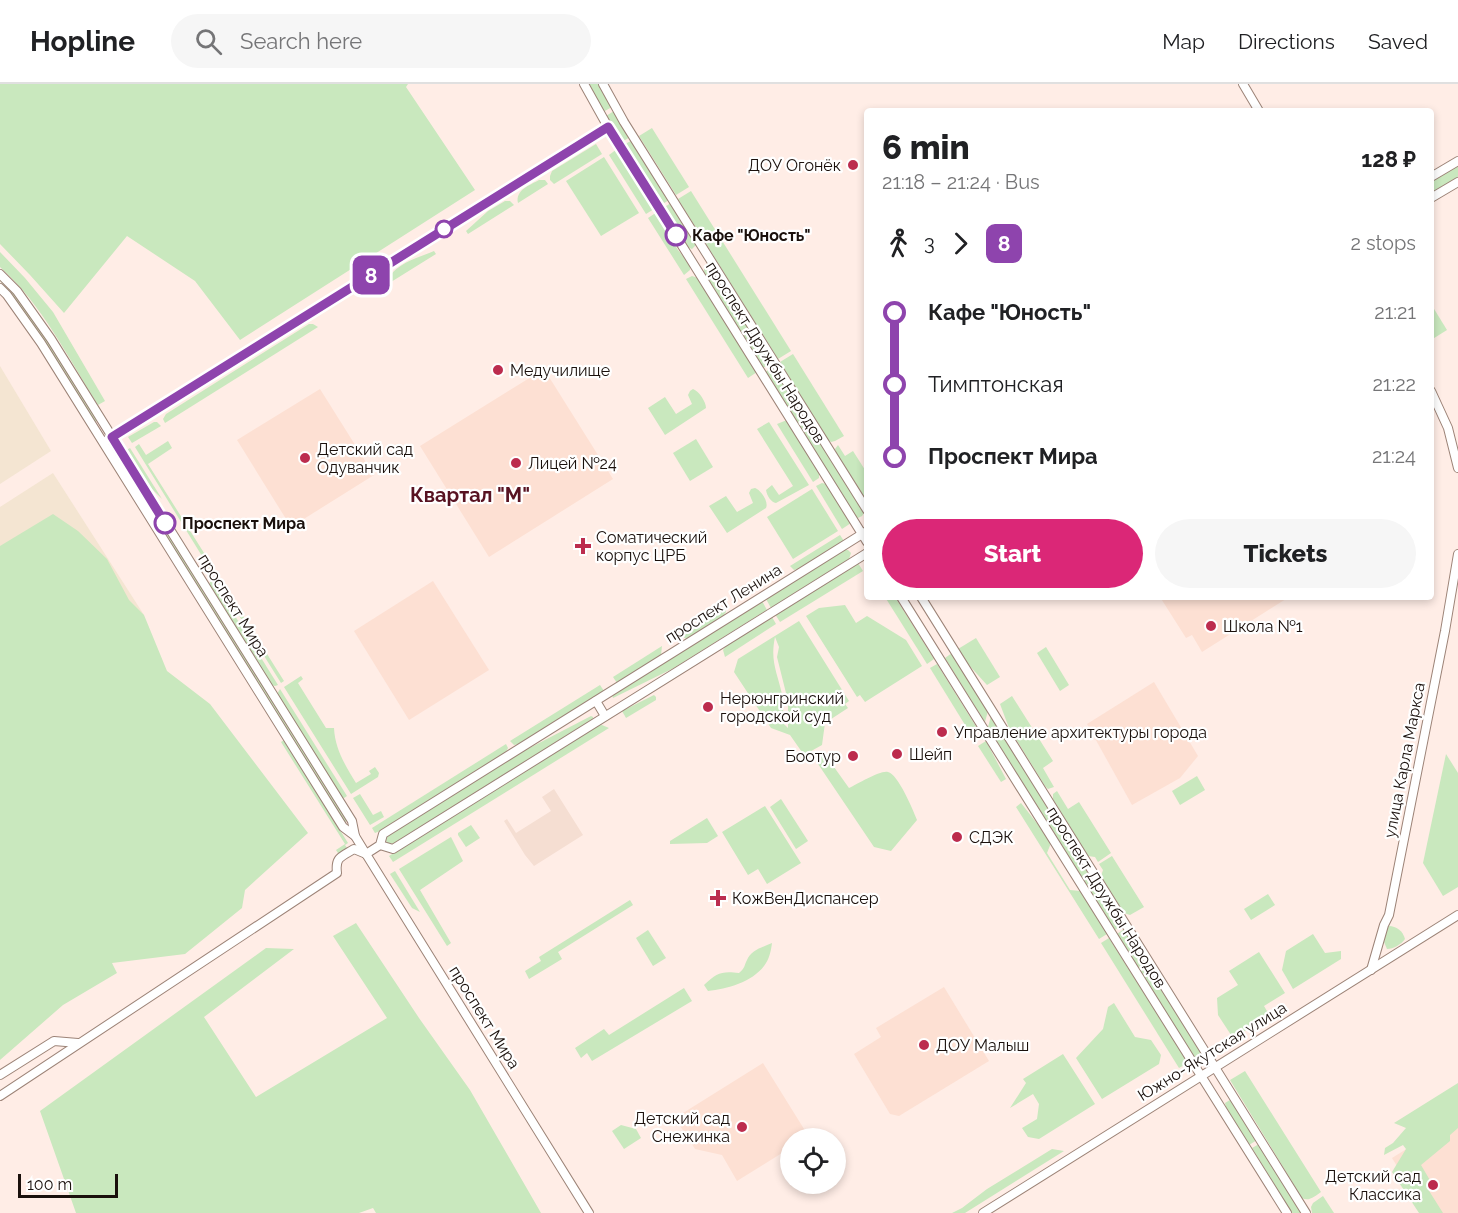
<!DOCTYPE html>
<html lang="en">
<head>
<meta charset="utf-8">
<style>
  :root { --surface:#fff; --page:#f6f6f6; --text:#202124; --muted:#757577; --line:#e0e0e0; --accent:#db2777 }
  body { margin:0; font-family:Raleway,sans-serif; background:var(--page); color:var(--text); height:100vh; display:flex; flex-direction:column; font-size:22px; white-space:nowrap }
  * { box-sizing:border-box; margin:0 }
  p { font-size:20px; color:var(--muted) }
  .icon { flex:none; width:33px; height:33px; fill:none; stroke:currentColor; stroke-width:2; stroke-linecap:round; stroke-linejoin:round }
  .map { position:relative; flex:1; overflow:hidden }
  .sheet { position:absolute; left:864px; top:24px; width:570px; height:492px; display:flex; flex-direction:column; background:var(--surface); border-radius:6px; box-shadow:0 3px 9px #0003 }
  .sheet>* { flex:none }
  .badge { padding:0 12px; border-radius:9px; font-size:21px; line-height:39px }
  .fabs { position:absolute; left:780px; top:1044px; display:grid; gap:12px }
  .fabs a { display:grid; place-items:center; width:66px; height:66px; border-radius:50%; background:var(--surface); box-shadow:0 3px 9px #0003; font-size:30px }
  .scale { position:absolute; left:18px; bottom:15px; width:100px; box-sizing:border-box; padding-left:6px; border:3px solid #1a100c; border-top:0; font-size:16px; line-height:21px; white-space:nowrap; color:#1a100c; -webkit-text-stroke:4px #fff; paint-order:stroke }
  .map>.badge { position:absolute; translate:-50% -50%; box-shadow:0 0 0 3px #fff }
  .legs { display:flex; align-items:center; gap:9px; height:66px; padding:0 18px; font-size:20px }
  .legs p { margin-inline-start:auto }
  .overview { display:flex; align-items:center; justify-content:space-between; height:102px; padding:0 18px }
  h1 { font-size:33px; font-weight:800; line-height:45px }
  .action { display:flex; gap:12px; margin-top:auto; padding:12px 18px }
  .action a { flex:1; height:69px; border-radius:36px; background:var(--accent); color:#fff; font-size:24px; font-weight:800; line-height:69px; text-align:center }
  .action a+a { background:var(--page); color:var(--text) }
  ul { padding:0 18px; list-style:none }
  li { display:flex; align-items:center; gap:21px; height:72px; font-size:22px }
  li i { display:grid; place-items:center; width:9px; height:100%; margin:0 8px; background:currentColor }
  li i::after { content:''; width:15px; height:15px; margin:-8px; border:4px solid; border-radius:50%; background:var(--surface) }
  li p { margin-inline-start:auto }
  li:first-child i { background:linear-gradient(#0000 50%,currentColor 0) }
  li:last-child i { background:linear-gradient(currentColor 50%,#0000 0) }
  header { display:flex; align-items:center; gap:36px; box-sizing:border-box; height:84px; padding:0 30px; background:var(--surface); border-bottom:2px solid var(--line) }
  header strong { font-size:28px }
  nav { display:flex; gap:33px; margin-inline-start:auto; font-size:21px }
  .search { width:420px; height:54px; background:var(--page); display:flex; align-items:center; gap:15px; box-sizing:border-box; padding:0 21px; border-radius:33px; color:var(--muted); font-size:22px }
  .map>svg:first-child { display:block }
  .commercial { fill:#f5ded2 }
  .industrial { fill:#f4e5d2 }
  .built { fill:#fde0d3 }
  .green { fill:#c9e8be; fill-rule:evenodd }
  .lines { fill:none; stroke-linecap:round; stroke-linejoin:round }
  .minor-casing { stroke:#9c8377; stroke-width:10 }
  .minor { stroke:#fff; stroke-width:8 }
  .line-1-casing { stroke:#fff; stroke-width:14 }
  .line-1 { stroke:#8e44ad; stroke-width:9 }
  .poi-dot { fill:#bc2c4e; stroke:#fff; stroke-width:2 }
  .stop-1-dot { fill:#fff; stroke:#8e44ad; stroke-width:3 }
  .labels { text-anchor:middle; stroke-width:4.5; stroke-linejoin:round; paint-order:stroke }
  .poi-label { font-size:16px; fill:#1a100c; stroke:#fff; text-anchor:start }
  .stop-label { font-size:16px; font-weight:bold; fill:#1a100c; stroke:#fff; text-anchor:start }
  .street-label { font-size:16px; fill:#1a100c; stroke:#fff }
  .quarter-label { font-size:20px; font-weight:bold; fill:#581322; stroke:#fff }
</style>
</head>
<body>
<header>
<strong>Hopline</strong>
<div class="search"><svg class="icon" aria-label="search" viewBox="0 0 24 24"><circle cx="10" cy="10" r="6"/><path d="M15 15l6 6"/></svg>Search here</div>
<nav><a>Map</a><a>Directions</a><a>Saved</a></nav>
</header>
<div class="map">
<svg width="1458" height="1129" viewBox="0 0 1458 1129">
  <rect width="100%" height="100%" fill="#ffede6"/>
  <polygon class="commercial" points="554,705 583,751 534,782 525,771 504,737 507,735 516,749 551,727 542,713"/>
  <g class="industrial">
    <polygon points="0,282 51,367 0,400"/>
    <polygon points="53,389 144,531 0,623 0,423"/>
  </g>
  <g class="built">
    <polygon points="544,285 613,395 489,473 420,362"/>
    <polygon points="320,305 374,391 291,443 237,356"/>
    <polygon points="433,497 489,586 409,636 354,547"/>
    <polygon points="1160,513 1289,513 1202,568 1192,551 1186,554"/>
    <polygon points="1154,598 1198,672 1180,694 1132,721 1087,640"/>
    <polygon points="944,903 989,977 899,1032 890,1030 854,970 881,953 876,944"/>
    <polygon points="763,979 809,1053 806,1054 790,1054 790,1064 737,1097 722,1071 695,1065 675,1034"/>
    <polygon points="1458,1033 1458,1129 1426,1129 1392,1074"/>
  </g>
  <g class="green">
    <polygon points="0,0 408,0 406,3 475,106 240,256 195,197 127,152 64,229 30,191 0,160"/>
    <polygon points="588,0 599,0 612,23 603,28"/>
    <polygon points="614,27 630,53 622,58 606,32"/>
    <polygon points="652,44 689,103 676,111 639,52"/>
    <polygon points="632,56 669,116 661,121 624,61"/>
    <polygon points="596,60 602,70 554,100 550,96 550,92 552,87"/>
    <polygon points="617,65 654,125 646,130 609,71"/>
    <polygon points="604,73 639,129 601,152 566,97"/>
    <polygon points="1458,81 1458,93 1431,110 1431,98"/>
    <path d="M539 96H545L548 100 518 119C515 106 530 101 539 96Z"/>
    <polygon points="691,107 791,267 778,275 678,115"/>
    <polygon points="505,117 510,117 514,121 468,150 466,147 488,127"/>
    <polygon points="671,119 696,161 692,165 687,163 663,124"/>
    <polygon points="657,128 664,144 678,166 690,181 690,186 684,191 648,134"/>
    <path d="M434 167 436 170 391 198 390 192C398 179 420 173 434 167Z"/>
    <path d="M0 168 25 194 53 228 105 317 98 321C68 274 42 220 0 183Z"/>
    <polygon points="707,182 712,184 771,279 763,284 704,189 704,185"/>
    <polygon points="692,192 698,194 757,288 748,294 686,195"/>
    <polygon points="0,193 13,206 46,255 97,337 95,338 44,256 10,208 0,197"/>
    <polygon points="1431,220 1447,246 1431,256"/>
    <polygon points="309,240 313,240 318,243 165,339 163,335 166,330"/>
    <polygon points="793,270 844,352 835,357 831,358 828,356 780,278"/>
    <polygon points="773,283 863,427 864,429 862,432 858,434 855,432 765,288"/>
    <path d="M693 305C699 307 706 318 706 324L665 351 648 324 665 313 676 330 692 320 688 311 690 307Z"/>
    <polygon points="787,336 819,388 819,394 813,398 777,340"/>
    <polygon points="154,338 157,338 161,342 132,359 128,353"/>
    <path d="M769 338 809 401 776 419C771 418 767 412 766 406L772 401 779 411 793 402 757 345Z"/>
    <polygon points="696,355 713,383 690,397 673,369"/>
    <polygon points="168,357 172,364 148,380 216,488 213,490 135,363 139,360 146,371"/>
    <polygon points="838,361 845,372 853,367 867,389 867,417 836,368 835,365"/>
    <polygon points="130,364 162,415 144,397 125,367"/>
    <polygon points="124,380 348,736 345,738 122,382"/>
    <polygon points="822,399 826,400 851,439 842,445 816,402"/>
    <path d="M755 404C761 406 769 418 766 424L727 449 709 422 726 412 737 428 753 419 749 409 751 405Z"/>
    <polygon points="812,405 838,447 793,475 767,433"/>
    <polygon points="53,430 78,447 107,475 129,516 144,531 167,587 210,620 308,749 245,806 242,824 185,870 112,879 117,889 63,921 0,976 0,462"/>
    <polygon points="840,451 844,457 798,485 794,486 790,482"/>
    <polygon points="843,466 848,466 851,469 849,475 771,524 766,515"/>
    <polygon points="858,479 863,487 780,538 775,530"/>
    <polygon points="218,492 284,597 281,599 215,493"/>
    <polygon points="212,495 278,601 275,602 271,601 210,503 209,500"/>
    <polygon points="885,513 895,513 934,575 927,580"/>
    <polygon points="762,517 767,526 674,584 613,614 612,611"/>
    <polygon points="845,521 856,539 867,532 906,556 922,582 865,618 860,611 857,613 806,532 819,524"/>
    <polygon points="725,523 726,528 722,533 687,555 679,551"/>
    <polygon points="772,533 776,540 725,573 723,566 727,561"/>
    <path d="M799 537 849 617 845 620 848 624 825 639 822 661 804 671 790 651 771 644 734 588 738 575ZM775 553 779 563 777 573 788 617V644L783 639C783 630 784 620 782 610 777 588 770 577 775 553Z"/>
    <polygon points="976,554 1000,593 987,601 967,579 958,565"/>
    <polygon points="662,562 661,571 617,599 613,593"/>
    <polygon points="1046,563 1069,601 1060,607 1037,569"/>
    <polygon points="952,569 988,627 985,638 945,574"/>
    <polygon points="937,580 977,644 970,649 930,584"/>
    <path d="M301 592 303 595 298 599 326 644H334C335 665 345 681 356 699L371 690 369 687 375 683 379 689 378 693 351 710 284 603Z"/>
    <polygon points="600,601 604,607 519,660 514,661 510,657"/>
    <polygon points="280,605 347,712 344,714 341,713 277,610"/>
    <polygon points="654,611 656,613 656,616 626,634 622,627"/>
    <polygon points="1012,612 1053,677 1043,684 1054,703 1048,705 1045,702 1009,644 1000,620"/>
    <polygon points="591,632 593,633 593,635 394,759 389,760 386,757 387,752 516,671"/>
    <polygon points="991,632 1122,841 1115,846 988,643"/>
    <polygon points="602,641 609,644 393,778 389,772 597,642"/>
    <polygon points="284,656 348,759 345,761 349,767 340,772 336,766 345,760 281,658"/>
    <polygon points="986,657 1006,695 1001,698 978,662"/>
    <polygon points="506,660 508,664 506,668 380,747 375,749 372,744"/>
    <path d="M824 669 849 704C858 700 880 686 888 688 898 690 913 726 917 736L891 767 874 763 816 677Z"/>
    <polygon points="1446,670 1458,689 1458,803 1443,812 1423,779"/>
    <polygon points="1197,692 1205,706 1180,721 1172,707"/>
    <polygon points="1057,707 1068,725 1079,718 1111,769 1098,778 1095,773 1088,772 1053,715 1053,710"/>
    <polygon points="360,710 373,731 381,727 384,733 370,741 353,714"/>
    <polygon points="781,715 808,757 796,765 770,723"/>
    <polygon points="1021,719 1043,747 1051,759 1047,769 1070,806 1080,807 1107,850 1099,855 1016,723"/>
    <polygon points="765,722 801,779 767,800 758,785 748,791 722,748"/>
    <polygon points="707,734 718,752 707,759 670,760 670,757"/>
    <polygon points="471,741 480,754 466,763 458,751 458,749"/>
    <polygon points="451,753 463,777 420,806 451,859 447,862 399,785"/>
    <polygon points="1112,772 1144,823 1130,831 1124,829 1101,792 1103,786 1099,780"/>
    <polygon points="395,787 420,828 412,824 390,790"/>
    <polygon points="1268,810 1275,821 1251,836 1244,825"/>
    <polygon points="630,816 633,821 558,868 562,875 529,895 525,887 541,877 539,873"/>
    <polygon points="356,839 419,934 470,1006 541,1129 376,1129 373,1124 359,1129 76,1129 40,1027 266,864 294,865 204,933 256,1013 387,934 333,852"/>
    <path d="M1389 842C1396 842 1403 847 1405 855 1402 860 1393 865 1387 865L1384 858 1387 844Z"/>
    <polygon points="1124,845 1202,970 1202,972 1197,976 1195,974 1117,850"/>
    <polygon points="648,846 666,874 653,882 636,854"/>
    <polygon points="1313,850 1325,869 1341,867 1341,875 1293,905 1282,886 1286,867"/>
    <polygon points="1109,854 1188,979 1179,984 1101,859"/>
    <path d="M772 859C771 867 769 876 764 882 752 898 727 905 708 907L704 901C717 889 721 887 739 889 745 884 744 882 747 876 751 866 763 863 772 859Z"/>
    <polygon points="1259,868 1285,909 1264,922 1270,932 1233,954 1218,931 1217,914 1238,901 1229,887"/>
    <polygon points="684,904 692,917 592,977 587,969 581,974 575,964 604,945 609,951"/>
    <polygon points="1114,919 1135,953 1151,956 1161,971 1159,980 1102,1015 1076,974 1103,945 1108,923"/>
    <polygon points="1063,970 1095,1020 1039,1055 1028,1053 1022,1044 1037,1035 1039,1020 1033,1010 1010,1024 1026,999 1023,995"/>
    <path d="M1245 987 1321 1108C1315 1112 1309 1118 1302 1114L1230 996Z"/>
    <polygon points="1458,999 1458,1044 1450,1051 1450,1057 1421,1081 1431,1098 1426,1102 1443,1129 1419,1129 1392,1088 1406,1065 1403,1061 1384,1071 1385,1064 1393,1059 1406,1044 1394,1039"/>
    <polygon points="1230,1016 1231,1017 1257,1056 1249,1061 1226,1023 1225,1019"/>
    <polygon points="621,1041 636,1045 641,1054 624,1065 612,1047"/>
    <polygon points="1259,1060 1302,1129 1292,1129 1252,1064"/>
    <polygon points="1052,1065 1064,1067 965,1129 952,1129 962,1124 987,1105"/>
    <polygon points="1323,1112 1334,1129 1312,1129 1311,1123 1313,1119"/>
  </g>
  <g class="lines">
    <g class="minor-casing">
      <g id="minor">
        <polyline points="584,0 608,43 867,458"/>
        <polyline points="603,0 624,38 867,426"/>
        <polyline points="1243,0 1259,27"/>
        <polyline points="1431,93 1458,77"/>
        <polyline points="1431,114 1458,98"/>
        <polyline points="0,190 17,207 51,255 352,737 355,752 366,770 589,1129"/>
        <polyline points="0,204 7,211 41,259 343,743 355,752"/>
        <polyline points="1431,307 1448,344 1458,384"/>
        <polyline points="107,356 608,43"/>
        <polyline points="901,513 1287,1129"/>
        <polyline points="921,513 1306,1129"/>
        <polyline points="596,617 605,632"/>
        <polyline points="380,761 393,765 867,469"/>
        <polyline points="366,770 380,761 383,750 867,447"/>
        <polyline points="1371,886 1384,841 1389,831 1445,547 1458,470"/>
        <polyline points="0,991 54,957 78,959"/>
        <path d="M0 1012 337 789C335 773 341 773 354 765L366 770"/>
        <polyline points="983,1129 1458,831"/>
      </g>
    </g>
    <use href="#minor" class="minor"/>
  </g>
  <g class="lines">
    <g class="line-1-casing">
      <polyline id="line-1" points="165,439 112,353 608,43 676,151"/>
    </g>
    <use href="#line-1" class="line-1"/>
  </g>
  <g class="poi-dot">
    <circle cx="853" cy="81" r="6"/>
    <circle cx="498" cy="286" r="6"/>
    <circle cx="305" cy="374" r="6"/>
    <circle cx="516" cy="379" r="6"/>
    <path d="M580 453h6v6h6v6h-6v6h-6v-6h-6v-6h6z"/>
    <circle cx="1211" cy="542" r="6"/>
    <circle cx="708" cy="623" r="6"/>
    <circle cx="942" cy="648" r="6"/>
    <circle cx="897" cy="670" r="6"/>
    <circle cx="853" cy="672" r="6"/>
    <circle cx="957" cy="753" r="6"/>
    <path d="M715 805h6v6h6v6h-6v6h-6v-6h-6v-6h6z"/>
    <circle cx="924" cy="961" r="6"/>
    <circle cx="742" cy="1043" r="6"/>
    <circle cx="1433" cy="1101" r="6"/>
  </g>
  <g class="stop-1-dot">
    <circle cx="444" cy="145" r="8"/>
    <circle cx="676" cy="151" r="10"/>
    <circle cx="165" cy="439" r="10"/>
  </g>
  <g class="labels">
    <g class="poi-label">
      <text x="841" y="87" text-anchor="end">ДОУ Огонёк</text>
      <text x="510" y="292">Медучилище</text>
      <text x="317" y="371">Детский сад<tspan x="317" dy="18">Одуванчик</tspan></text>
      <text x="528" y="385">Лицей №24</text>
      <text x="596" y="459">Соматический<tspan x="596" dy="18">корпус ЦРБ</tspan></text>
      <text x="1223" y="548">Школа №1</text>
      <text x="720" y="620">Нерюнгринский<tspan x="720" dy="18">городской суд</tspan></text>
      <text x="954" y="654">Управление архитектуры города</text>
      <text x="909" y="676">Шейп</text>
      <text x="841" y="678" text-anchor="end">Боотур</text>
      <text x="969" y="759">СДЭК</text>
      <text x="732" y="820">КожВенДиспансер</text>
      <text x="936" y="967">ДОУ Малыш</text>
      <text x="730" y="1040" text-anchor="end">Детский сад<tspan x="730" dy="18">Снежинка</tspan></text>
      <text x="1421" y="1098" text-anchor="end">Детский сад<tspan x="1421" dy="18">Классика</tspan></text>
    </g>
    <g class="stop-label">
      <text x="692" y="157">Кафе "Юность"</text>
      <text x="182" y="445">Проспект Мира</text>
    </g>
    <g class="street-label">
      <text transform="translate(766 268) rotate(58)" y="6">проспект Дружбы Народов</text>
      <text transform="translate(723 519) rotate(-32)" y="6">проспект Ленина</text>
      <text transform="translate(234 521) rotate(58)" y="6">проспект Мира</text>
      <text transform="translate(1404 676) rotate(-79)" y="6">улица Карла Маркса</text>
      <text transform="translate(1107 813) rotate(58)" y="6">проспект Дружбы Народов</text>
      <text transform="translate(485 933) rotate(58)" y="6">проспект Мира</text>
      <text transform="translate(1212 967) rotate(-32)" y="6">Южно-Якутская улица</text>
    </g>
    <g class="quarter-label">
      <text x="470" y="418">Квартал "М"</text>
    </g>
  </g>
</svg>
<div class="fabs">
<a><svg class="icon" aria-label="locate" viewBox="0 0 24 24"><circle cx="12" cy="12" r="6"/><path d="M12 2v4M12 18v4M2 12h4M18 12h4"/></svg></a>
</div>
<div class="scale">100 m</div>
<b class="badge" style="left:371px;top:191px;background:#8e44ad;color:#fff">8</b>
<section class="sheet">
<div class="overview"><div><h1>6 min</h1><p>21:18 – 21:24 · Bus</p></div><b>128 ₽</b></div>
<div class="legs"><svg class="icon" aria-label="walk" viewBox="0 0 24 24"><circle cx="13" cy="4" r="2"/><path d="M13 8l-2 6 4 7M11 14l-3 7M7 12l3-4h3l4 4"/></svg>3<svg class="icon" aria-label="forward" viewBox="0 0 24 24"><path d="M9 5l7 7-7 7"/></svg><b class="badge" style="background:#8e44ad;color:#fff">8</b><p>2 stops</p></div>
<ul>
<li><i style="color:#8e44ad"></i><b>Кафе &quot;Юность&quot;</b><p>21:21</p></li>
<li><i style="color:#8e44ad"></i><span>Тимптонская</span><p>21:22</p></li>
<li><i style="color:#8e44ad"></i><b>Проспект Мира</b><p>21:24</p></li>
</ul>
<div class="action"><a>Start</a><a>Tickets</a></div>
</section>
</div>
</body>
</html>
